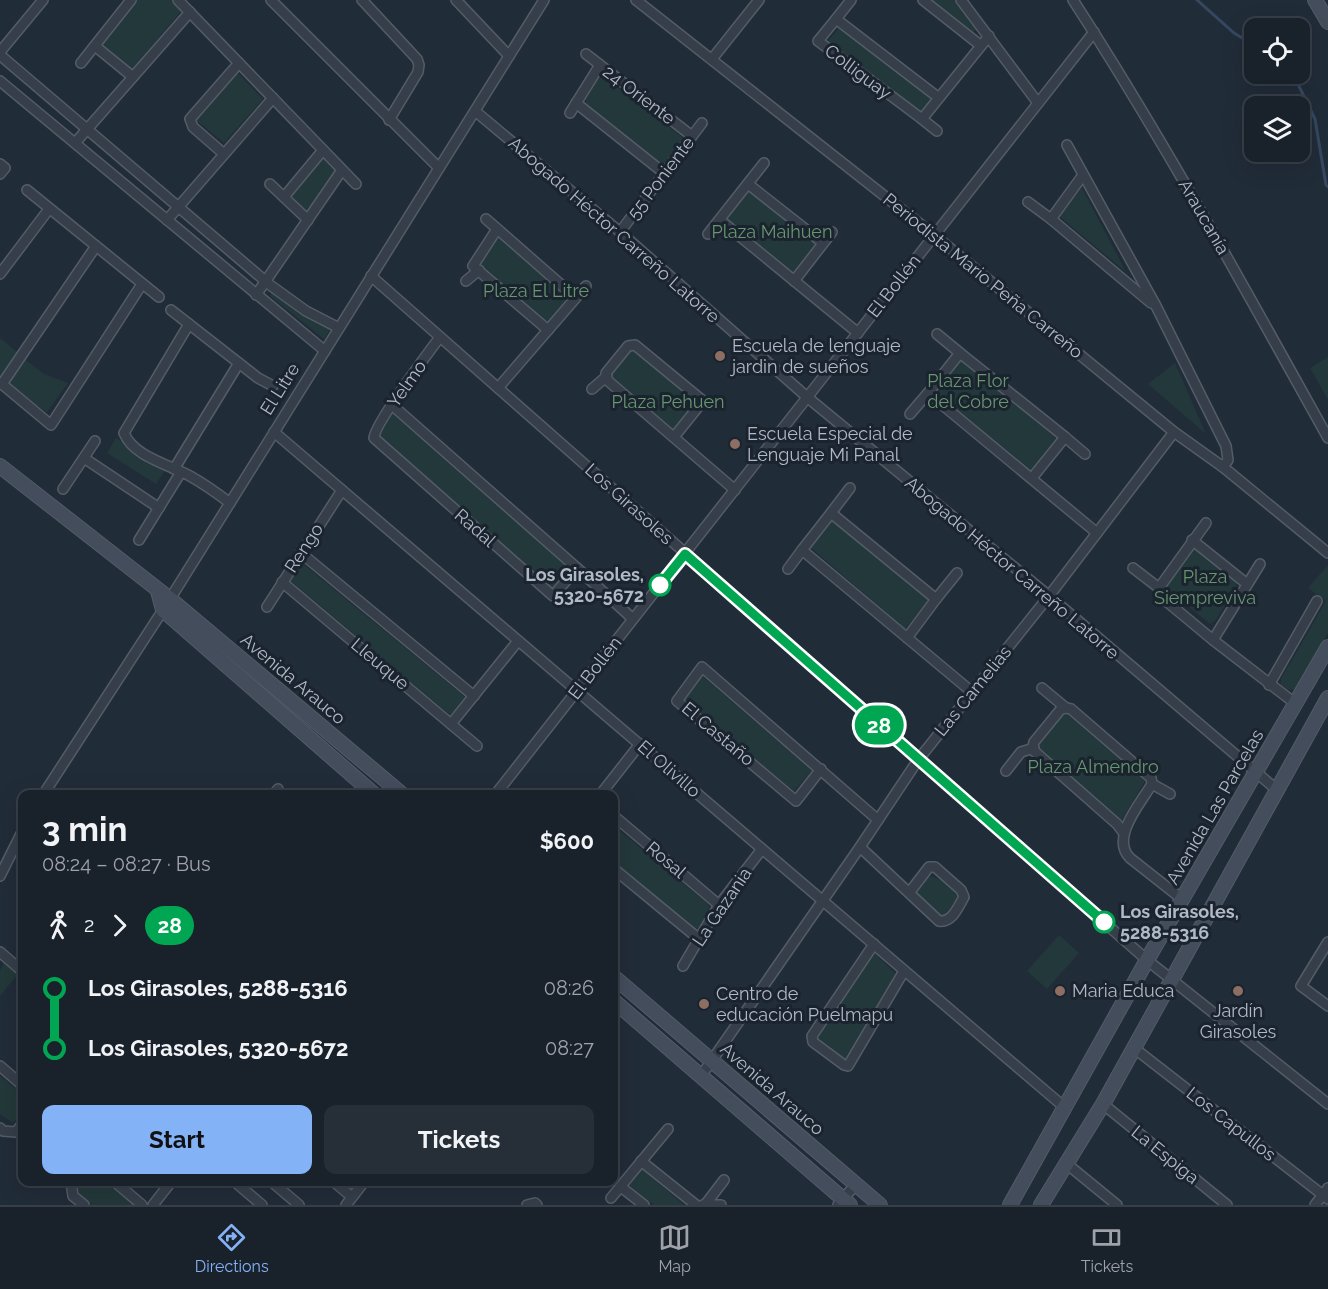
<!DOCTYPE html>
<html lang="en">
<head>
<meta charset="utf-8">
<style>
  :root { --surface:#19212b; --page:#262e37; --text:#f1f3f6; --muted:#9fa3a9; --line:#373e47; --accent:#84b2f7 }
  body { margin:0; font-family:Raleway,sans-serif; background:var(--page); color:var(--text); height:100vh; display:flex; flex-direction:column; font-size:22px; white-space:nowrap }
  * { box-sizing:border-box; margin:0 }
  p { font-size:20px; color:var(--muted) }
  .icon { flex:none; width:33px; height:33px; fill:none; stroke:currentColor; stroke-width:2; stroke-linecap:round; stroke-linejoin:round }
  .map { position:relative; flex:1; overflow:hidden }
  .panel { position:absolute; left:18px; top:790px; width:600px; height:396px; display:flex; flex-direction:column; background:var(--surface); border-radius:12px; box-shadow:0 6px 24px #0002,0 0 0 2px var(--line) }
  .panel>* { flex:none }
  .badge { padding:0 12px; border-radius:20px; font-size:21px; line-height:39px }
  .buttons { position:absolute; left:1244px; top:18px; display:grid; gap:12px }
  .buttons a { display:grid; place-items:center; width:66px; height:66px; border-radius:12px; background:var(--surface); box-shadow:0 6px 24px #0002,0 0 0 2px var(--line); font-size:30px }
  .map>.badge { position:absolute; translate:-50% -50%; box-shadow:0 0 0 3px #fff }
  .legs { display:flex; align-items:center; gap:9px; height:66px; padding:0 24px; font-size:20px }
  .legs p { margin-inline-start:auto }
  .headline { display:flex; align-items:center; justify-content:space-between; height:102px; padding:0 24px }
  h1 { font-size:33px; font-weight:700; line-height:45px }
  .action { display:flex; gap:12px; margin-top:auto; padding:12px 24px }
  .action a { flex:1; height:69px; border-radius:12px; background:var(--accent); color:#111; font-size:24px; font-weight:700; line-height:69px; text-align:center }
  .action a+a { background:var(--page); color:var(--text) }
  ul { padding:0 24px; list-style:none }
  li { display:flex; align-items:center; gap:21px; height:60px; font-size:22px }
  li i { display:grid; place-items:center; width:9px; height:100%; margin:0 8px; background:currentColor }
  li i::after { content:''; width:15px; height:15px; margin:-8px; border:4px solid; border-radius:50%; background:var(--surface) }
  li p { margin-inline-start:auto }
  li:first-child i { background:linear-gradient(#0000 50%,currentColor 0) }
  li:last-child i { background:linear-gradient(currentColor 50%,#0000 0) }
  .tabs { display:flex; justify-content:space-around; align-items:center; height:84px; border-top:2px solid var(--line); background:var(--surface); font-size:16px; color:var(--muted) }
  .tabs a { display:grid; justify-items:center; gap:3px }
  .tabs .active { color:var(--accent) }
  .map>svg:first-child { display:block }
  .green { fill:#23383a }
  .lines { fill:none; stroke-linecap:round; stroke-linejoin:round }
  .stream { stroke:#354860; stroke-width:3 }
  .street-casing { stroke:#535c67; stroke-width:12 }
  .secondary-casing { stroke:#535c67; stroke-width:16 }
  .street { stroke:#353e49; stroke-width:9 }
  .secondary { stroke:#434d5c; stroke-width:14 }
  .line-1-casing { stroke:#fff; stroke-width:14 }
  .line-1 { stroke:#00a651; stroke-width:9 }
  .education-dot { fill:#8d6e63; stroke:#1a232e; stroke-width:2 }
  .stop-1-dot { fill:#fff; stroke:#00a651; stroke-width:3 }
  .labels { text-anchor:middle; stroke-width:6; stroke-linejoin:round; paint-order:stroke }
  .street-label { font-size:18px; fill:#b0b9c6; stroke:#1a232e }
  .park-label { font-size:18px; fill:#679671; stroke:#1a232e }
  .poi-label { font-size:18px; fill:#b0b9c6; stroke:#1a232e; text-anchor:start }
  .stop-label { font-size:18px; font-weight:bold; fill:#b0b9c6; stroke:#1a232e; text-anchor:end }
</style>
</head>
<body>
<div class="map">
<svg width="1328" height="1205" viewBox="0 0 1328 1205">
  <rect width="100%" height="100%" fill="#212c39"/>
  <g class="green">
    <polygon points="137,0 171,0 182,10 132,69 102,43"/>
    <polygon points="932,0 955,0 977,29 973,32"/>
    <polygon points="839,28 931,98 921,113 827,42"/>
    <polygon points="237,72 263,99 224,143 196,120"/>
    <polygon points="604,77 682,137 682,144 666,165 659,164 586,105 586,99 598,79"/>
    <polygon points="323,158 335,171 307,212 290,196"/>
    <polygon points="1082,188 1126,272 1059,216"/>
    <polygon points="752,191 817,242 818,246 797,273 791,273 728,223 727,217 745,193"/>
    <polygon points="501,237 569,295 568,300 549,323 543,322 481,267 481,262 496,238"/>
    <polygon points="273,291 330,329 324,339 270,296"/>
    <polygon points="0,338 21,355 0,381"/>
    <polygon points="635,349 695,399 695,402 677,428 671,430 612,380 610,373 629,350"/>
    <polygon points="22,357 44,374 68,383 47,412 4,384"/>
    <polygon points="1328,357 1328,400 1310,368"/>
    <polygon points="962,359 1056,438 1031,470 937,393"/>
    <polygon points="1175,363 1206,434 1148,384"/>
    <polygon points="393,410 571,568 550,593 376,436"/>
    <polygon points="116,438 166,469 156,484 107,453"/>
    <polygon points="831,520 929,600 905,629 810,547"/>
    <polygon points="1194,547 1237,580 1236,588 1215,621 1210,624 1165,587"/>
    <polygon points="302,563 465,697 450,715 291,581"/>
    <polygon points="1328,565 1328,633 1296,689 1289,690 1281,685 1281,679 1326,601 1308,588"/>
    <polygon points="701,675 812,770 794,791 684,700"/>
    <polygon points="1062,712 1068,712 1145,781 1120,823 1036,749 1036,743"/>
    <path d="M614 826 709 905C709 914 706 924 698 929L693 927 614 863Z"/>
    <path d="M928 876C939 876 954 889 958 898L945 917 938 918 918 898 917 891Z"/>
    <polygon points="1059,935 1079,953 1047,989 1027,971"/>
    <polygon points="875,954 897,975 851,1059 844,1062 816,1041 815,1034 870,955"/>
    <polygon points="4,962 18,974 0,996 0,971"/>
    <polygon points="0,1076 22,1094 22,1112 13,1123 0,1114"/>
    <polygon points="642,1169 684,1205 654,1205 629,1185"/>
    <polygon points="107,1182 133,1205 92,1205 77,1191 77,1182"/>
  </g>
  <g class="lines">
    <g class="stream">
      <polyline points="1197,0 1234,33 1254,45"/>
      <polyline points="1293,74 1315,119 1326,185 1328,187"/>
    </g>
    <g class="street-casing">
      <g id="street">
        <polyline points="178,0 356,184"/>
        <polyline points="271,0 439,168"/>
        <polyline points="362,0 417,59 419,65 418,72 389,120"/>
        <polyline points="456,0 509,56"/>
        <polyline points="636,0 934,235 1174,432 1223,467 1328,553"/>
        <polyline points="923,0 980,45"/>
        <polyline points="961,0 1038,103"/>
        <path d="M1073 0C1165 142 1246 291 1328 438"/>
        <polyline points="836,19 851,0"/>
        <polyline points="95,46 133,77"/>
        <polyline points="0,52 43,0"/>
        <polyline points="586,54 692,136"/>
        <polyline points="0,55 270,285 306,311 339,328"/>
        <polyline points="712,59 759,0"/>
        <polyline points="81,63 131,0"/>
        <polyline points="0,81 325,351"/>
        <polyline points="939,98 836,19 818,41 922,119 989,36"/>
        <polyline points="576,103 664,173"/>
        <polyline points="475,111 620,232 807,397 1049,596 1277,790"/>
        <polyline points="570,113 600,65"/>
        <polyline points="922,119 937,131"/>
        <polyline points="75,143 190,12"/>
        <polyline points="1067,145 1156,306 1226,446 1228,460 1223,467"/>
        <polyline points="224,154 193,127 190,119 239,63"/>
        <polyline points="0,164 5,168 0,174"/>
        <polyline points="270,184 308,220"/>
        <polyline points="748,184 823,243"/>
        <polyline points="27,190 159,297"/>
        <polyline points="284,197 323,150"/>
        <polyline points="1028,202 1051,219 1151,303"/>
        <polyline points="486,219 575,297"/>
        <polyline points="1051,219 1083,175"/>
        <polyline points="167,220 273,98"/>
        <polyline points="720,220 858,333"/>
        <polyline points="497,229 473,266 548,330"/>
        <polyline points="620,232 702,123"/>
        <polyline points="708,234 764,163"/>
        <polyline points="0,274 49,209"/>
        <polyline points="371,276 1147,960 1328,1104"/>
        <polyline points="466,281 479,270"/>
        <polyline points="794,281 832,232"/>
        <polyline points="256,295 342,170"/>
        <polyline points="171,310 258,378 273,386"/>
        <path d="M189 324 124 433C134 457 168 464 190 476 204 484 217 493 230 503"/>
        <polyline points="937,334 960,353"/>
        <polyline points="0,383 2,384 96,246"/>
        <polyline points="2,384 51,425 142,284"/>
        <polyline points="498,388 586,286"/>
        <polyline points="592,389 607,376"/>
        <path d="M392 405 577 568 553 596 374 438C374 425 428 353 440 337"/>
        <polyline points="910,414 928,393"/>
        <polyline points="274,432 1063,1106"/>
        <polyline points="674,437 703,401 635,345 628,346 606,373 607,380 735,490"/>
        <polyline points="1065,437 1085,454"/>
        <polyline points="84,458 159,508"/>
        <polyline points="174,469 239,363"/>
        <polyline points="1032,478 1065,437 960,353 928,393 1097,533"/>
        <polyline points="63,489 95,441"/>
        <polyline points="831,513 850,488"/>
        <polyline points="1206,523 1159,588 1160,596 1213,640 1260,564"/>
        <polyline points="139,540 181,472"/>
        <polyline points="1192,540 1247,584"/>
        <polyline points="301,553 474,696"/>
        <polyline points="577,568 633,619"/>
        <polyline points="1133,568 1159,588"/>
        <polyline points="788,569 802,550"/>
        <polyline points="282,582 477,746"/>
        <polyline points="170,599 544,0"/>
        <polyline points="936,599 957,573"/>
        <polyline points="267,607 342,490"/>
        <polyline points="907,638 936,599 831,513 802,550 972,692"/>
        <polyline points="1213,640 1296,704"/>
        <polyline points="1269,685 1317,601"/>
        <polyline points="1042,688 1066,708"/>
        <polyline points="451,724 518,641"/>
        <polyline points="821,769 796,801 677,701 702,667 878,820"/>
        <polyline points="1006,771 1021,752 1034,748"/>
        <polyline points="1152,784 1170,794"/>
        <polyline points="43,795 163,610"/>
        <polyline points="273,795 278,789"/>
        <polyline points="495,795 1094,32"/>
        <polyline points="600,795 640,744"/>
        <polyline points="614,816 719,905"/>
        <path d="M1123 832 1117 824 1034 751 1033 746 1034 742 1061 709 1066 708 1071 709 1151 778 1152 784C1140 804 1110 838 1130 858L1182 899"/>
        <path d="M860 847 939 921C952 923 958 907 964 897L961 890 935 867H929L909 893"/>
        <polyline points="614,869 699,939"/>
        <polyline points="0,876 22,832"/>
        <polyline points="1328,942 1301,986 1328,1006"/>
        <polyline points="874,944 812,1036 813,1042 844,1065 848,1066 904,971"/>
        <polyline points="0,952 22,971"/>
        <polyline points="683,966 719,905 762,849"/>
        <polyline points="1134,1048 1328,1199"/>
        <polyline points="0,1066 22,1085"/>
        <polyline points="701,1076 860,847 918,760 1049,596 1174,432"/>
        <polyline points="1103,1104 1227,1205"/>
        <polyline points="0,1128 3,1131 16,1132 22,1124"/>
        <polyline points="641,1161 696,1205"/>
        <polyline points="1067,1164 1117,1205"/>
        <polyline points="71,1182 73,1196 84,1205"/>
        <polyline points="115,1182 142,1205"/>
        <polyline points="235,1182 262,1205"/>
        <polyline points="272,1182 299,1205"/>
        <polyline points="334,1182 352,1197"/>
        <polyline points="621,1187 644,1205"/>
        <polyline points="611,1198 668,1129"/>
        <polyline points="153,1205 171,1182"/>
        <polyline points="346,1205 364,1182"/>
        <polyline points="527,1205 535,1203 537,1205"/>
        <polyline points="703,1205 721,1205"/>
        <polyline points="705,1205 724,1180"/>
        <polyline points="838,1205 856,1184"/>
        <polyline points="1315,1205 1328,1188"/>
      </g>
    </g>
    <g class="secondary-casing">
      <g id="secondary">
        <polyline points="1315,0 1328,22"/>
        <polyline points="0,466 170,599 403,795"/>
        <polyline points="158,591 163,610 375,795"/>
        <polyline points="614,977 880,1205"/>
        <polyline points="614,1001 850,1205"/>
        <polyline points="1010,1205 1147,960 1328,647"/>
        <polyline points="1041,1205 1103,1104 1328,698"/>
      </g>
    </g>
    <use href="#street" class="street"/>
    <use href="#secondary" class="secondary"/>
  </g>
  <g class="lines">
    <g class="line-1-casing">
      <polyline id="line-1" points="660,585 685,554 1104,922"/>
    </g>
    <use href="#line-1" class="line-1"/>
  </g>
  <g class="education-dot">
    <circle cx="720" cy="356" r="6"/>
    <circle cx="735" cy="444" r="6"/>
    <circle cx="1060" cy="991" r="6"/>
    <circle cx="1238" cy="991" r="6"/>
    <circle cx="704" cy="1004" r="6"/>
  </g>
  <g class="stop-1-dot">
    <circle cx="660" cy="585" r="10"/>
    <circle cx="1104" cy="922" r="10"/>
  </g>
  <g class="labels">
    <g class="street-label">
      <text transform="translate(858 72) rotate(37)" y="6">Colliguay</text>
      <text transform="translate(639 95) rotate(37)" y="6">24 Oriente</text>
      <text transform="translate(661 178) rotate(-53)" y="6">55 Poniente</text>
      <text transform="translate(1204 217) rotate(60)" y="6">Araucanía</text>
      <text transform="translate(614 230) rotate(41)" y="6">Abogado Héctor Carreño Latorre</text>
      <text transform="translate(983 276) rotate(39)" y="6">Periodista Mario Peña Carreño</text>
      <text transform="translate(894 286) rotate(-52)" y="6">El Bollén</text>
      <text transform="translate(407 384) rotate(-55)" y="6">Yelmo</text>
      <text transform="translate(280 389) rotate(-58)" y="6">El Litre</text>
      <text transform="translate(629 504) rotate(42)" y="6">Los Girasoles</text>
      <text transform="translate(475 528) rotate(41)" y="6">Radal</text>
      <text transform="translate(304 548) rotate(-57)" y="6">Rengo</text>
      <text transform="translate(1012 568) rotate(40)" y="6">Abogado Héctor Carreño Latorre</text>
      <text transform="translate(380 664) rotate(40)" y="6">Lleuque</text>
      <text transform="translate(595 668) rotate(-52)" y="6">El Bollén</text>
      <text transform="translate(293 679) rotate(40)" y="6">Avenida Arauco</text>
      <text transform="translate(973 691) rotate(-51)" y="6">Las Camelias</text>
      <text transform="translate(718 734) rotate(40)" y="6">El Castaño</text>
      <text transform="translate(669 769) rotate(41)" y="6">El Olivillo</text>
      <text transform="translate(1215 807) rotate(-60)" y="6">Avenida Las Parcelas</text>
      <text transform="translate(666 860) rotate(40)" y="6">Rosal</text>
      <text transform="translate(722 907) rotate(-56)" y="6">La Gazania</text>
      <text transform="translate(772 1089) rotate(41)" y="6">Avenida Arauco</text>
      <text transform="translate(1231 1124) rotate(38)" y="6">Los Capullos</text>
      <text transform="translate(1165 1155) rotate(39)" y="6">La Espiga</text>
    </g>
    <g class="park-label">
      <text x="772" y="238">Plaza Maihuen</text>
      <text x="536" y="297">Plaza El Litre</text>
      <text x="968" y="387">Plaza Flor<tspan x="968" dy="21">del Cobre</tspan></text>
      <text x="668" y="408">Plaza Pehuen</text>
      <text x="1205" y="583">Plaza<tspan x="1205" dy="21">Siempreviva</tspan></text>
      <text x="1093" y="773">Plaza Almendro</text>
    </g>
    <g class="poi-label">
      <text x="732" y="352">Escuela de lenguaje<tspan x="732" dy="21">jardin de sueños</tspan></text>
      <text x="747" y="440">Escuela Especial de<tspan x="747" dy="21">Lenguaje Mi Panal</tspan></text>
      <text x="1072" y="997">Maria Educa</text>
      <text x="716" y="1000">Centro de<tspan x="716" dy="21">educación Puelmapu</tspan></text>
      <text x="1238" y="1017" text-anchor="middle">Jardín<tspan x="1238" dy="21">Girasoles</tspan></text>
    </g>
    <g class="stop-label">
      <text x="644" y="581">Los Girasoles,<tspan x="644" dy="21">5320-5672</tspan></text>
      <text x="1120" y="918" text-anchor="start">Los Girasoles,<tspan x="1120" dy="21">5288-5316</tspan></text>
    </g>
  </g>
</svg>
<div class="buttons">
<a><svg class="icon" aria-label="locate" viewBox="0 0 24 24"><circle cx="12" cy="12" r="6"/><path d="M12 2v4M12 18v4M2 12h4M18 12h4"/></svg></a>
<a><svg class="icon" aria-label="layers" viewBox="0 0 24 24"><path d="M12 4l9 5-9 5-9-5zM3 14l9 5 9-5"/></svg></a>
</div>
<b class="badge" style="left:879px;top:725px;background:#00a651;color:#fff">28</b>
<section class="panel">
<div class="headline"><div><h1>3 min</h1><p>08:24 – 08:27 · Bus</p></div><b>$600</b></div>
<div class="legs"><svg class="icon" aria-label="walk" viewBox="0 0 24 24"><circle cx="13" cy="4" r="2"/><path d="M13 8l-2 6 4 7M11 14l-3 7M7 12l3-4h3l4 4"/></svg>2<svg class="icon" aria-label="forward" viewBox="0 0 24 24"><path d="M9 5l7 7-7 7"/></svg><b class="badge" style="background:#00a651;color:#fff">28</b></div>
<ul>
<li><i style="color:#00a651"></i><b>Los Girasoles, 5288-5316</b><p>08:26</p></li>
<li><i style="color:#00a651"></i><b>Los Girasoles, 5320-5672</b><p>08:27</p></li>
</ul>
<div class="action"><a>Start</a><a>Tickets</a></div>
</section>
</div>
<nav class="tabs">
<a class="active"><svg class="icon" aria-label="directions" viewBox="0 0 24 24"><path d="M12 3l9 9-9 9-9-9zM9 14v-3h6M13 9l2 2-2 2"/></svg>Directions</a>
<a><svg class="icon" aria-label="map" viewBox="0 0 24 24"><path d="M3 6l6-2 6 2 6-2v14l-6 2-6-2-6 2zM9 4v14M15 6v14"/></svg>Map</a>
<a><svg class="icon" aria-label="tickets" viewBox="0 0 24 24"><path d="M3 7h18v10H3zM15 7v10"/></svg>Tickets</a>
</nav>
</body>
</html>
